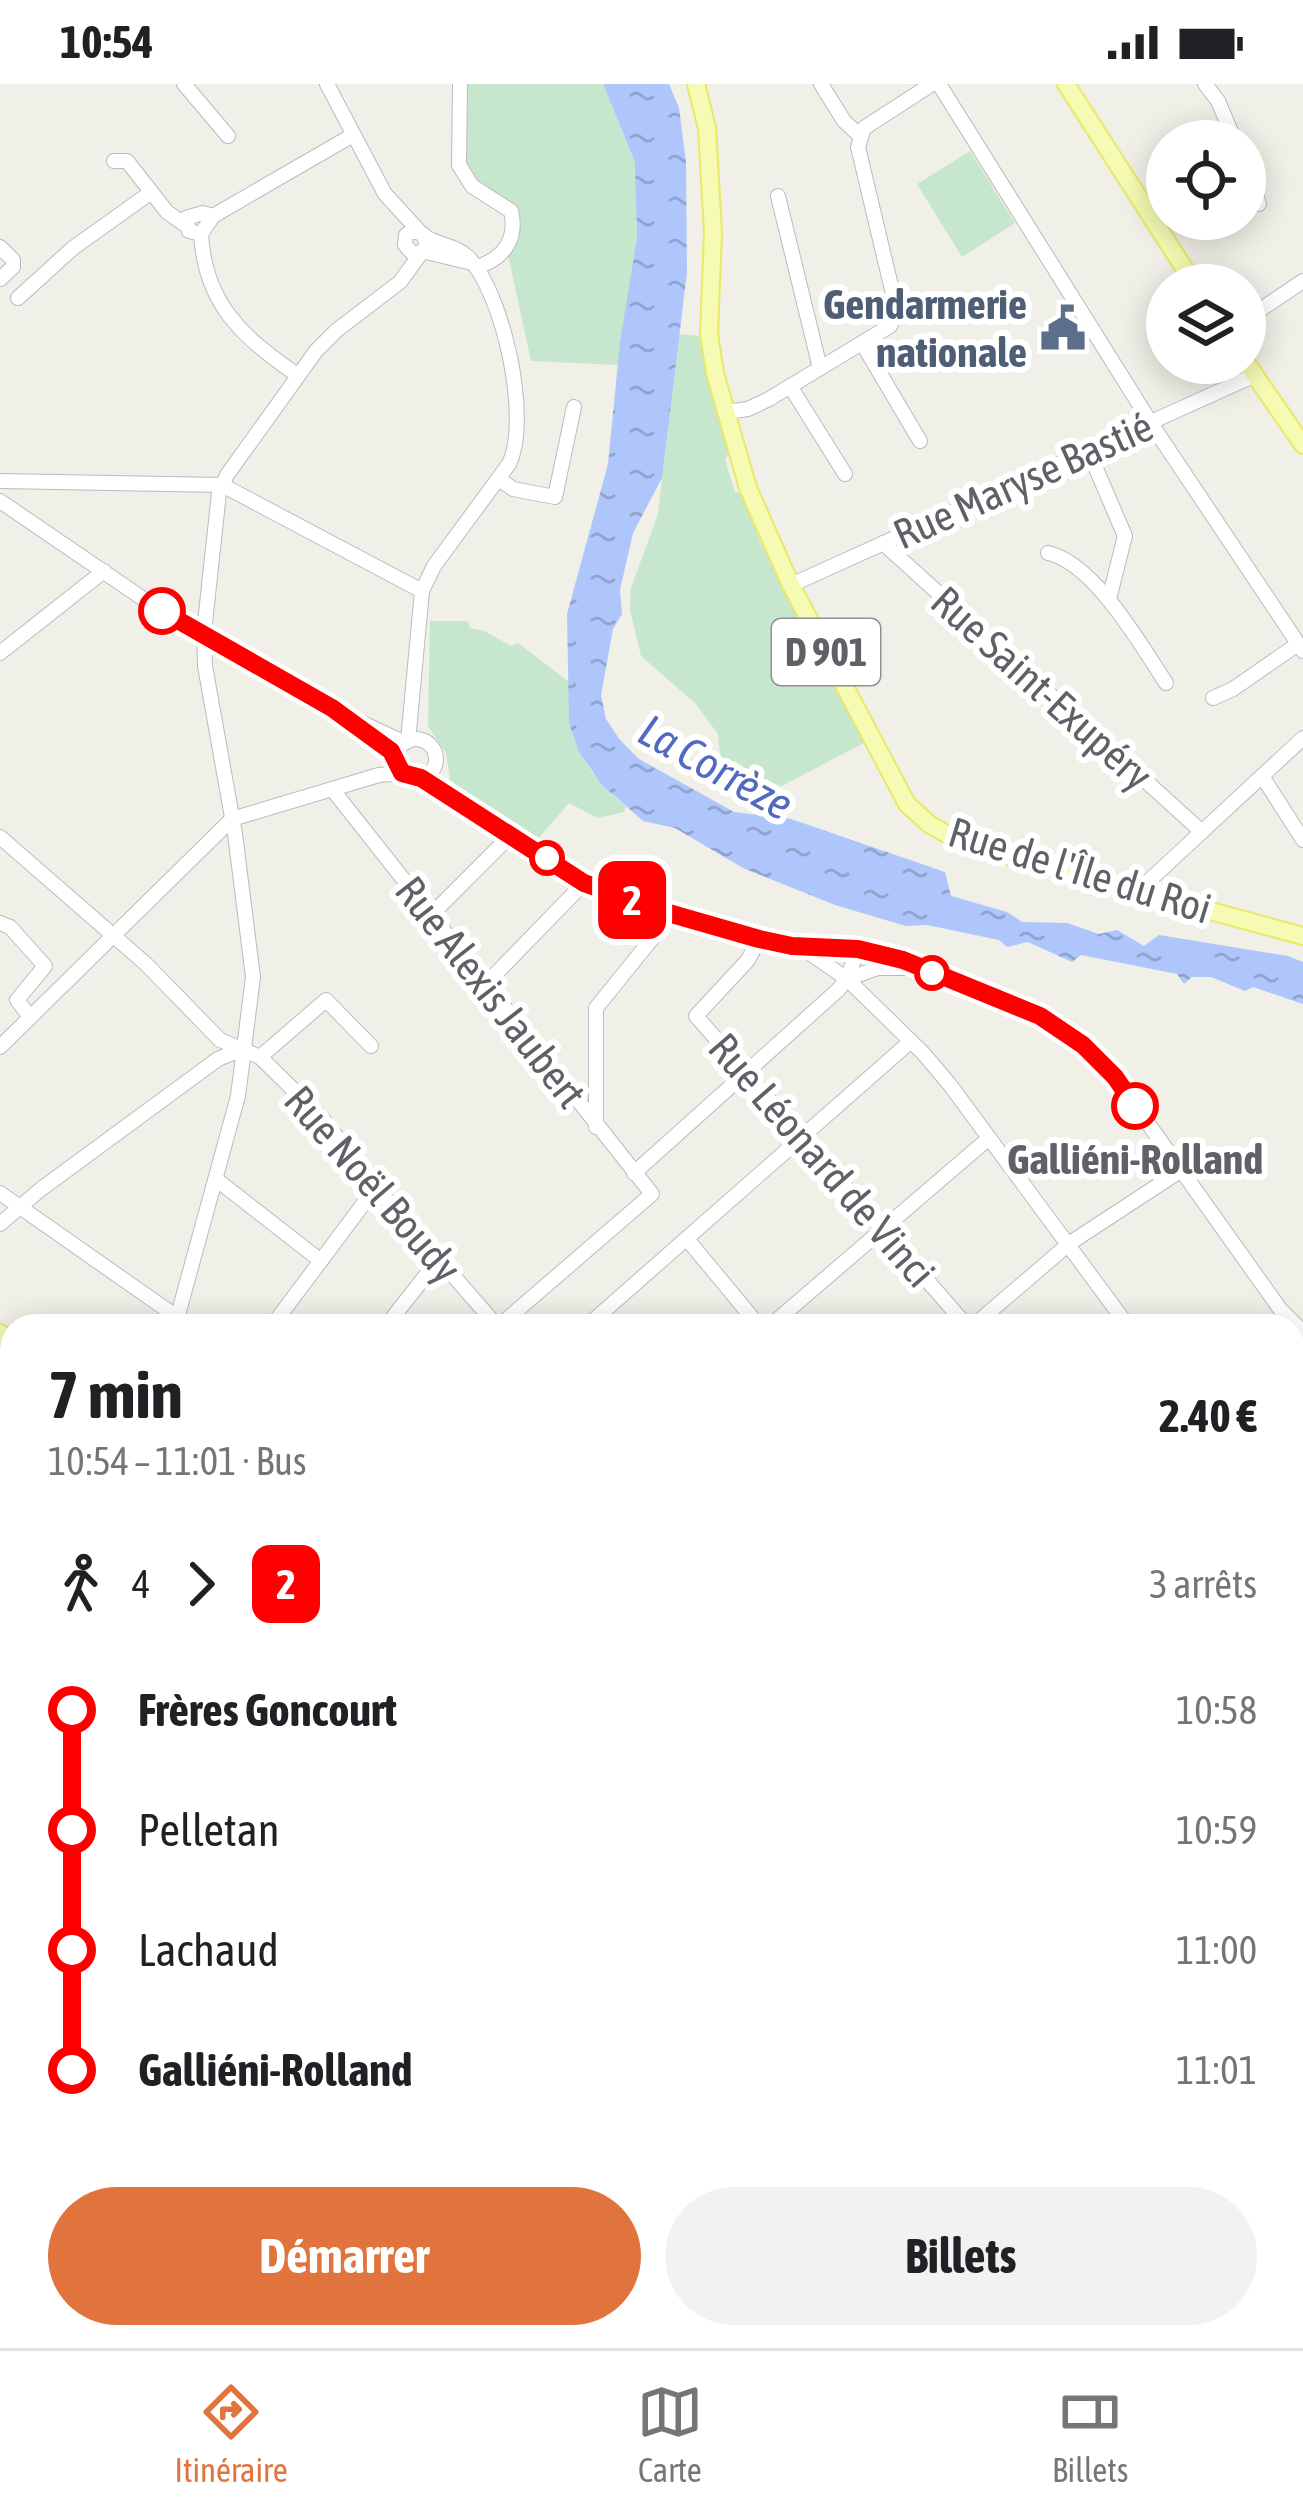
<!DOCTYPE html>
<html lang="fr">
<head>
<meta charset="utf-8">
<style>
  :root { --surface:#fff; --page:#f2f2f2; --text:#202124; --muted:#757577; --line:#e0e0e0; --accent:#e1733d }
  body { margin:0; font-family:"Asap Condensed",sans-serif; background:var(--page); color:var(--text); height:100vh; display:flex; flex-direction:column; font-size:45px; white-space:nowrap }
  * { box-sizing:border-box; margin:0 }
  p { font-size:39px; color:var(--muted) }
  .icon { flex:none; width:66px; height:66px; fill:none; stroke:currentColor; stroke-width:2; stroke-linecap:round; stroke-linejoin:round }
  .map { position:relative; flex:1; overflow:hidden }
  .details { position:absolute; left:0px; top:1230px; width:1305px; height:1035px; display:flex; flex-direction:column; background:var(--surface); border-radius:36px 36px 0 0; box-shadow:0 6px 30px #0003 }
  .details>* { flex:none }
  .badge { padding:0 24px; border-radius:18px; font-size:42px; line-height:78px }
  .buttons { position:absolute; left:1146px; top:36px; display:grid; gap:24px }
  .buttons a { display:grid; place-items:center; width:120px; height:120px; border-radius:50%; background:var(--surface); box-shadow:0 6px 30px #0003; font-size:60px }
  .map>.badge { position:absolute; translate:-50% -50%; box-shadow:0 0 0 6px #fff }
  .legs { display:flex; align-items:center; gap:18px; height:132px; padding:0 48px; font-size:39px }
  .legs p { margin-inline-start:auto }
  .overview { display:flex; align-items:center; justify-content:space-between; height:204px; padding:0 48px }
  h1 { font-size:66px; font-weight:700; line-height:90px }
  .cta { display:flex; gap:24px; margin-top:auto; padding:24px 48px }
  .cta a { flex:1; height:138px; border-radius:72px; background:var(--accent); color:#fff; font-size:48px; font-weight:700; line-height:138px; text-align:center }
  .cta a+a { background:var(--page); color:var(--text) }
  ul { padding:0 48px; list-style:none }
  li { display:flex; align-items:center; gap:42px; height:120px; font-size:45px }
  li i { display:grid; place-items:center; width:18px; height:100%; margin:0 15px; background:currentColor }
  li i::after { content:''; width:30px; height:30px; margin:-15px; border:9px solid; border-radius:50%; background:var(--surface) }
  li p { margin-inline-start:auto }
  li:first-child i { background:linear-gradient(#0000 50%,currentColor 0) }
  li:last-child i { background:linear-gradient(currentColor 50%,#0000 0) }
  .status { display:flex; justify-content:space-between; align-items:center; height:84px; padding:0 60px; background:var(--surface); direction:ltr }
  .status svg { height:33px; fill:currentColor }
  .menu { display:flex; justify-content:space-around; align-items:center; height:168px; border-top:3px solid var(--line); background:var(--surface); font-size:33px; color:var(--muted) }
  .menu a { display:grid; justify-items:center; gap:6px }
  .menu .current { color:var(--accent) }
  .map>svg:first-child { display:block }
  .education { fill:#e0e0d6 }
  .green { fill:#c6e6ce }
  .water { fill:url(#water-ripples) }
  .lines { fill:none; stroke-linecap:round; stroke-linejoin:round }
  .minor-casing { stroke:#babbc1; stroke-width:16 }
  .major-casing { stroke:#ebe767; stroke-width:20 }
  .minor { stroke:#fff; stroke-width:14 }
  .major { stroke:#f5fbb2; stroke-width:16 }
  .rail { stroke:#b8b8b9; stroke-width:3; stroke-dasharray:3 15; stroke-linecap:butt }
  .line-1-casing { stroke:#fff; stroke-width:27 }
  .line-1 { stroke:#f00; stroke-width:18 }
  .stop-1-dot { fill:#fff; stroke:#f00; stroke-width:6 }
  .labels { text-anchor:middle; stroke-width:12; stroke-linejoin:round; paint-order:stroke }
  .shield { fill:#fff; stroke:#8f9095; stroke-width:3 }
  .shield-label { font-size:39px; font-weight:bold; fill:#5f6167 }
  .service-label { font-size:42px; font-weight:bold; fill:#4e5e75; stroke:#fff; text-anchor:end }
  .street-label { font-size:42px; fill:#5f6167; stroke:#fff }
  .stop-label { font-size:42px; font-weight:bold; fill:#5f6167; stroke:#fff }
  .water-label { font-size:45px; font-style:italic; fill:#506abf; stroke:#fff }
</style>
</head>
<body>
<div class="status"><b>10:54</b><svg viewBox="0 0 49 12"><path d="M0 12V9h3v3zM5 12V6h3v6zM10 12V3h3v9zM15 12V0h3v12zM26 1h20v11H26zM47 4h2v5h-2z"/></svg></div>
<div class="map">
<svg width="1303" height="2264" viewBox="0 0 1303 2264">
  <defs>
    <pattern id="water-ripples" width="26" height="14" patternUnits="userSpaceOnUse" patternTransform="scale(3)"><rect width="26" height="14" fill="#aec6fb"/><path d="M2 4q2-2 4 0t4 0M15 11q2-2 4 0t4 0" fill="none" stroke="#91a4cf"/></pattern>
  </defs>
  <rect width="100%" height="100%" fill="#f0f0e8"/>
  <polygon class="education" points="1293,1759 1303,1779 1303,1957 1293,1960"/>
  <g class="green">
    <polygon points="456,0 603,0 636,80 637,163 618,281 531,277 505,157 507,131 468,103"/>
    <polygon points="970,67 1015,139 962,173 917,100"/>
    <polygon points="678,250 701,252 709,300 729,367 725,376 735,408 741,409 759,455 864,659 751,718 723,701 718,650 696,620 641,572 630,526 631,504 658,430"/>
    <path d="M430 537H468L470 544 484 547 511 562 518 559 569 598C571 660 578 681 626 723L624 728 598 734 569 719 537 756 450 697 446 669 428 642Z"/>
  </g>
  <polygon class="water" points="603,0 669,0 679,24 686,78 687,188 662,394 633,449 620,506 622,530 613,545 601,611 606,635 620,656 639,675 734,728 791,735 945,788 951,812 1007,828 1022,838 1067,839 1099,850 1117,846 1144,862 1159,851 1288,872 1303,878 1303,920 1253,903 1245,907 1211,893 1192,893 1184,900 1177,890 1081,871 1072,878 1028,858 1007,863 999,856 927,841 906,842 835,821 743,784 675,744 643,737 601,700 579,668 569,639 567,530 608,380 620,258 637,154 635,78"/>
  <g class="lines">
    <g class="minor-casing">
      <g id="minor">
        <polyline points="184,0 228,52"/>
        <polyline points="327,0 385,110 419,147"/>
        <path d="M460 0 459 81 472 102 511 127C518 156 502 176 476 183"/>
        <polyline points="821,0 844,37 859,51"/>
        <polyline points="939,0 1154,344 1303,567"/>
        <polyline points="1205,0 1218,17 1235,57"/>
        <polyline points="114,77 127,77 167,128 184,140"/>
        <polyline points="1245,79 1259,120"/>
        <polyline points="778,112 820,284"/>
        <polygon points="203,129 213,132 201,150 189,147 186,134"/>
        <polyline points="213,132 353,51"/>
        <path d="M201 150C205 221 243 253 297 291"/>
        <polyline points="0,163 13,176 13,183 0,195"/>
        <polyline points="422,167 472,179"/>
        <polyline points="18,214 73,164 150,109"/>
        <polyline points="1245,236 1303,197"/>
        <polyline points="862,259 920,357"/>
        <polyline points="790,302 845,390"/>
        <polyline points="726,328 748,325 769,315 890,242 897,227 858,63 864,44 932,0"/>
        <polyline points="1088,366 1125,452 1109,515"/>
        <polyline points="499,395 513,405 555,413 574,323"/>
        <polyline points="0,397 222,401 422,507"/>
        <polyline points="0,417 164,529 331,624 405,659"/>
        <polyline points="883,459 1202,748"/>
        <path d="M1048 469C1094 479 1141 561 1166 599"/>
        <polyline points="791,501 1255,291"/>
        <polyline points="0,569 104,487"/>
        <polyline points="1213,614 1233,605 1298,560"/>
        <circle cx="416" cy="675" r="20"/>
        <path d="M408 657 422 507 434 482 509 380C531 334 503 209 468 173 457 162 439 161 426 153"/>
        <polyline points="1262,692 1303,756"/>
        <polyline points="421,694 584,799 672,830 801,863 847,895 923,969 950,1001 1128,1242"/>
        <polyline points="332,705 652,1110 499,1242"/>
        <polyline points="0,753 146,880 220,956 260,973 322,1034 376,1103 497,1242"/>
        <polyline points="1139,806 1303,654"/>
        <polyline points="430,832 511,751"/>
        <polyline points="0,839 10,843 45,882 17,916 30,933"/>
        <polyline points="759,855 748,876 696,932 967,1242"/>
        <polyline points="801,863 858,865 903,876 1040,932 1083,961 1115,993 1280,1225 1303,1248"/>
        <polyline points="847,895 878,884 906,884"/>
        <polyline points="484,902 584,799"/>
        <polyline points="0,963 232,735 379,691 402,689"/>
        <polyline points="260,973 326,916 371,962"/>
        <polyline points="596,1043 596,924 672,830"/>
        <polyline points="634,1089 838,906 847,895 858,865"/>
        <polyline points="217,1096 321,1177"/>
        <polyline points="0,1109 177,1233"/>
        <polyline points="0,1140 41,1105 218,975 242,965"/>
        <polyline points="687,1155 759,1242"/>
        <polyline points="175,1242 238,1012 253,893 235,750 205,582 204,548 219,409 227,391 316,267 337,246 400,198 427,161 423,150 412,147 406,151 405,161 412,169 419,169"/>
        <polyline points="272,1242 376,1103"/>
        <polyline points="386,1242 438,1176"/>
        <polyline points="587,1242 911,957"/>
        <polyline points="770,1242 989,1054"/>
        <polyline points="973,1242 1070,1159 1180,1087"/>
        <polyline points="0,1422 12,1410"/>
        <polyline points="0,1530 12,1539"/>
        <polyline points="1293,1540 1303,1562"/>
        <polyline points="0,1570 12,1552"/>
        <polyline points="1293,1589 1303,1585"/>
        <polyline points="1293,1747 1303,1767"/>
        <polyline points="0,1829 12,1810"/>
        <polyline points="1293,2025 1303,2020"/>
        <polyline points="287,2253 304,2259"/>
        <polyline points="643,2253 650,2264"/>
        <polyline points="879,2253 895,2264"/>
        <polyline points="943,2253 943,2264"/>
        <polyline points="670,2264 680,2253"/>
        <polyline points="822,2264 828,2253"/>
      </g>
    </g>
    <g class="major-casing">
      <g id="major">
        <polyline points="696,0 707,44 713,148 709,250 715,289 748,404 791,501 907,720 929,740 964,760 1303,852"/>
        <polyline points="1066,0 1195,201"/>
        <polyline points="1245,277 1303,361"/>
        <polyline points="0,1249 12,1258"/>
        <polyline points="1293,1676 1303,1668"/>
        <polyline points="0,1869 12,1875"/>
        <polyline points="0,1952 12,1959"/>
        <polyline points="1293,2235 1303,2243"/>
        <polyline points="372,2253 377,2264"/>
        <polyline points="744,2253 748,2264"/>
      </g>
    </g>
    <use href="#minor" class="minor"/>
    <use href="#major" class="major"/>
    <g class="rail">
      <polyline points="0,1916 12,1923"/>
      <polyline points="407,2253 413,2264"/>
      <polyline points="430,2253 438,2264"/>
    </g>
  </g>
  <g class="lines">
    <g class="line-1-casing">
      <polyline id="line-1" points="162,527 332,624 391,667 402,689 421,694 584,799 672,830 759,855 792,862 858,865 903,876 1040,932 1083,961 1115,993 1135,1022"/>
    </g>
    <use href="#line-1" class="line-1"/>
  </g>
  <defs>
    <g id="civic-bare" transform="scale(3.6)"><path d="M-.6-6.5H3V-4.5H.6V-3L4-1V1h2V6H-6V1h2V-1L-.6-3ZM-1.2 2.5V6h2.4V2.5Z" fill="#5c6f8a" stroke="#fff" stroke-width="2.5" paint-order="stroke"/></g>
  </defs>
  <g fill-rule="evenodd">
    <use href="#civic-bare" x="1063" y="244"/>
  </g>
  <g class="stop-1-dot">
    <circle cx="162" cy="527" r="21"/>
    <circle cx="547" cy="774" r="15"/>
    <circle cx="932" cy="889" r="15"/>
    <circle cx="1135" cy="1022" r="21"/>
  </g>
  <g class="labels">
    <rect class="shield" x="772" y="535" width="108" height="66" rx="9"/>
    <g class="shield-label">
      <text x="826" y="582">D 901</text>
    </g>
    <g class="service-label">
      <text x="1027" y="235">Gendarmerie<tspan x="1027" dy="48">nationale</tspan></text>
    </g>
    <g class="street-label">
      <text transform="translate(1023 396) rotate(-24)" y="15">Rue Maryse Bastié</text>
      <text transform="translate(1042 604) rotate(42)" y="15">Rue Saint-Exupéry</text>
      <text transform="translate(1080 786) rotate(17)" y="15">Rue de l'Île du Roi</text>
      <text transform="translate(491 908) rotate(52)" y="15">Rue Alexis Jaubert</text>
      <text transform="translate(822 1076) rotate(49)" y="15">Rue Léonard de Vinci</text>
      <text transform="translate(373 1100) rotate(49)" y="15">Rue Noël Boudy</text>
    </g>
    <g class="stop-label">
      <text x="1135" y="1090">Galliéni-Rolland</text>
    </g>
    <g class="water-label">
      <text transform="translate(716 683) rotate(29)" y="16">La Corrèze</text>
    </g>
  </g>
</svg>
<div class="buttons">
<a><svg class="icon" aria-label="locate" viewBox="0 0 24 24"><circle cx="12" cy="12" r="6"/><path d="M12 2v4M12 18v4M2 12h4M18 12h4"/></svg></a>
<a><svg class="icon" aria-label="layers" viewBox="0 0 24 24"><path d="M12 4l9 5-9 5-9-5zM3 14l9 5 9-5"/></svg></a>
</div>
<b class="badge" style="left:632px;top:816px;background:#f00;color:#fff">2</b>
<section class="details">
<div class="overview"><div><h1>7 min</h1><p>10:54 – 11:01 · Bus</p></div><b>2.40 €</b></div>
<div class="legs"><svg class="icon" aria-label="walk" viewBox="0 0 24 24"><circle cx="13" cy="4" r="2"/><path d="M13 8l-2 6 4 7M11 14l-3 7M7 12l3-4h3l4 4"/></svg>4<svg class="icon" aria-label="forward" viewBox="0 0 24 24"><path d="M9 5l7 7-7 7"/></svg><b class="badge" style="background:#f00;color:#fff">2</b><p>3 arrêts</p></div>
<ul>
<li><i style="color:#f00"></i><b>Frères Goncourt</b><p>10:58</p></li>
<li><i style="color:#f00"></i><span>Pelletan</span><p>10:59</p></li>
<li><i style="color:#f00"></i><span>Lachaud</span><p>11:00</p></li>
<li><i style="color:#f00"></i><b>Galliéni-Rolland</b><p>11:01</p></li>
</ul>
<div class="cta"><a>Démarrer</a><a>Billets</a></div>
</section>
</div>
<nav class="menu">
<a class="current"><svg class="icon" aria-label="directions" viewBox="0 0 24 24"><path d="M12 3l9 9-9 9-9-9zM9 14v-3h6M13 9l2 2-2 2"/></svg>Itinéraire</a>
<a><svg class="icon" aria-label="map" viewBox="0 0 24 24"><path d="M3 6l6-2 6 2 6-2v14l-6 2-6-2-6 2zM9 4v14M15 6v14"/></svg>Carte</a>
<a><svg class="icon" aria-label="tickets" viewBox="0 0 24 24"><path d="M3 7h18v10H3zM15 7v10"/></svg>Billets</a>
</nav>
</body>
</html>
